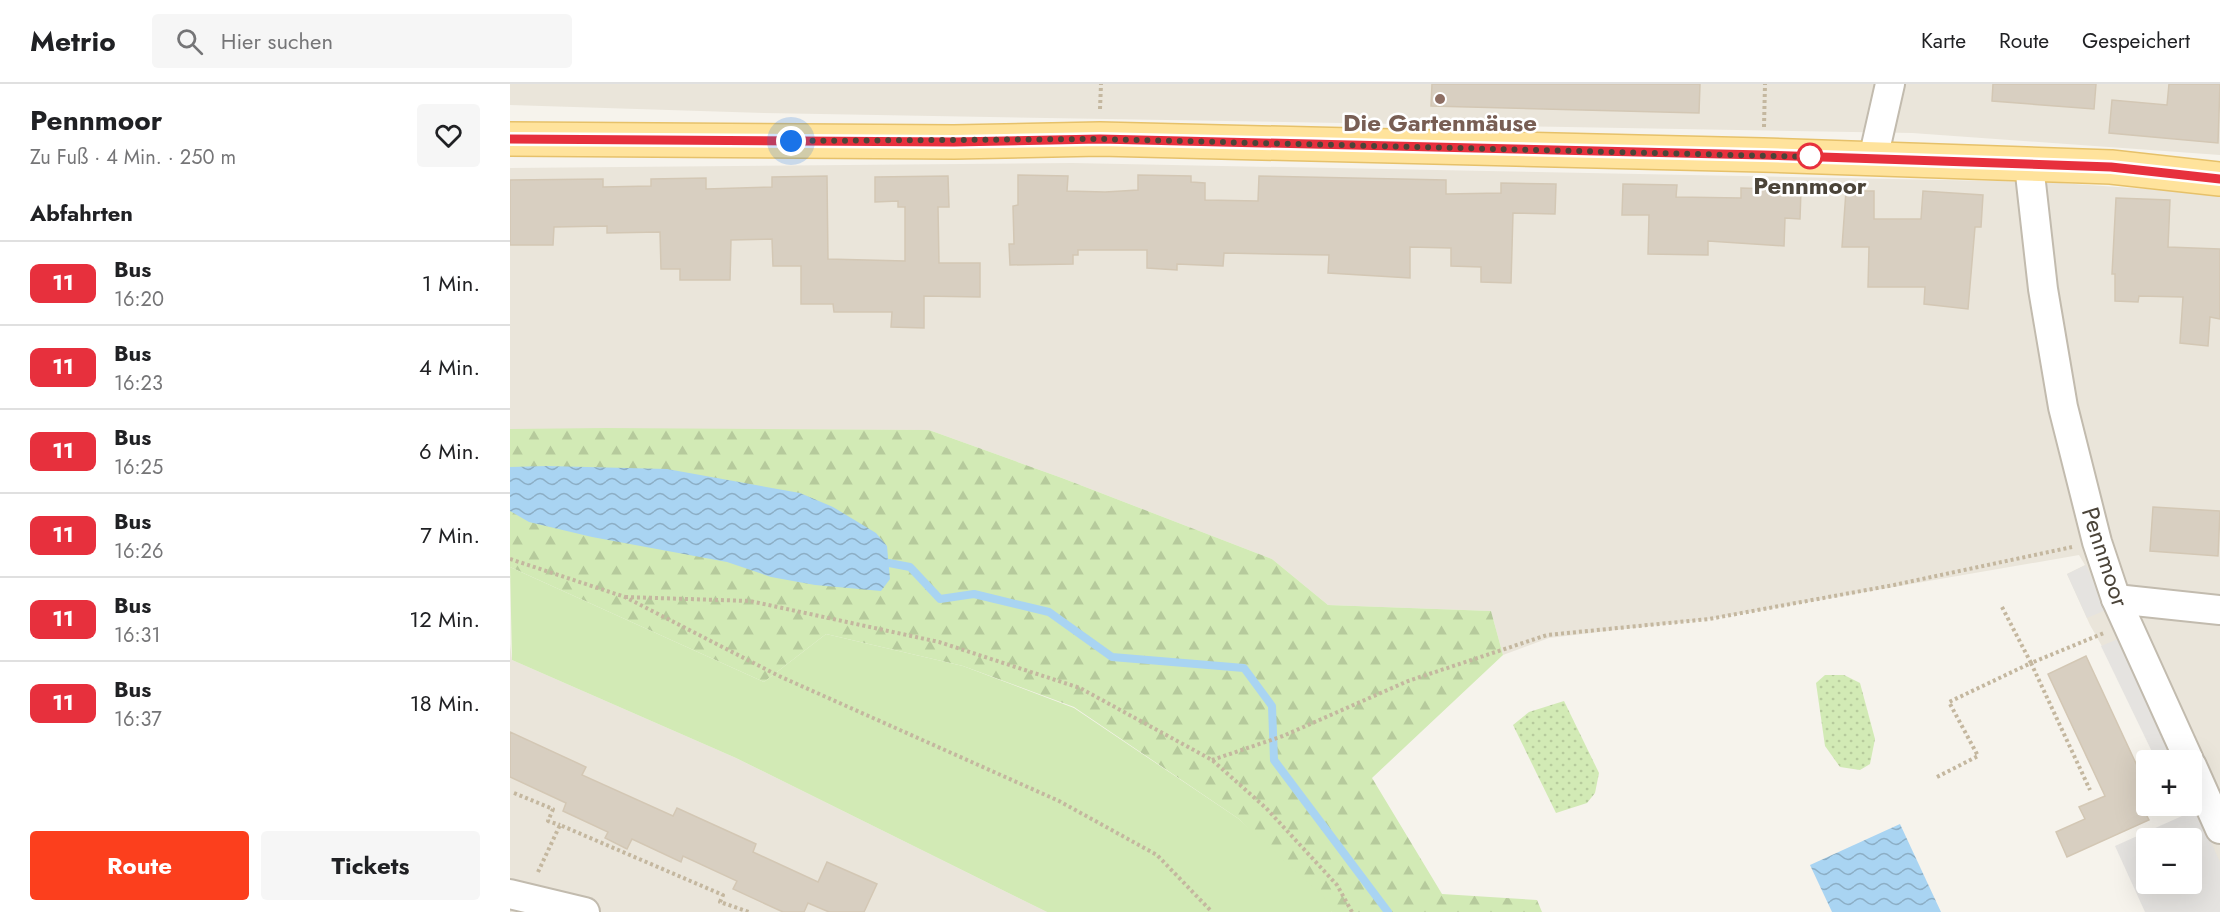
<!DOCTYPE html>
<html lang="de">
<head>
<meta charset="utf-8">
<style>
  :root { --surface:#fff; --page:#f6f6f6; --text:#202124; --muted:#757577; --line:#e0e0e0; --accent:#fc3f1d }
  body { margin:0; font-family:Jost,sans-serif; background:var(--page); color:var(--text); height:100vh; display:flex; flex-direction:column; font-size:22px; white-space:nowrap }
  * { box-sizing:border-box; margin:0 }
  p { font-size:20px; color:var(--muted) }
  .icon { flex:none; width:33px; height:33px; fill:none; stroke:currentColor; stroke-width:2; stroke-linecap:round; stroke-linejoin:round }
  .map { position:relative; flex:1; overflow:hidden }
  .panel { display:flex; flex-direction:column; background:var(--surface); width:510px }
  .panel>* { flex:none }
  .badge { padding:0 12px; border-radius:9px; font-size:21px; line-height:39px }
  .buttons { position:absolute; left:1626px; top:666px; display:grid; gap:12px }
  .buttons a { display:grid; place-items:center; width:66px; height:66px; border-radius:6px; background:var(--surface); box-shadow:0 6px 24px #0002; font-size:30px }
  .you { position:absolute; width:30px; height:30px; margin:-15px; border:4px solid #fff; border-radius:50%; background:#1a73e8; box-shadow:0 0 0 9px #1a73e833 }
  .map>.badge { position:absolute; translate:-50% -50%; box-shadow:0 0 0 3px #fff }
  h2 { padding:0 30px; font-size:22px; line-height:54px }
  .round { display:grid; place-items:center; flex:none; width:63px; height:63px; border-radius:6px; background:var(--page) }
  .headline { display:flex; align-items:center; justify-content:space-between; height:102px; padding:0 30px }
  h1 { font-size:28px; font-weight:700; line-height:45px }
  .primary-button { display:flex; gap:12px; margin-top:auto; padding:12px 30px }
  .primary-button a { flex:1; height:69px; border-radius:6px; background:var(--accent); color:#fff; font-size:24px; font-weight:700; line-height:69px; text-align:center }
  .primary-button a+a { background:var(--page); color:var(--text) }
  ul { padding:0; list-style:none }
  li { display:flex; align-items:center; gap:18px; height:84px; padding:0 30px; border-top:2px solid var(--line) }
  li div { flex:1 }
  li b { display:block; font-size:22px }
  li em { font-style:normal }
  li .badge { min-width:66px; font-weight:700; text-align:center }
  header { display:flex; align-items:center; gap:36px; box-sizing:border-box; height:84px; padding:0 30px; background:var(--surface); border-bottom:2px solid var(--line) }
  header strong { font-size:28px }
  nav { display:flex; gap:33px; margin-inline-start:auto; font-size:21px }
  .search { width:420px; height:54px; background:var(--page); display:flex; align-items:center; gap:15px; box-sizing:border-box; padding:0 21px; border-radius:6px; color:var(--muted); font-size:22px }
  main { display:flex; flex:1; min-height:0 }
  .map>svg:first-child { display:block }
  .residential { fill:#eae5da }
  .forest { fill:url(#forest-firs) }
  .park { fill:url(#park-dots) }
  .garden { fill:#d2eab5 }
  .parking { fill:#e5e3e0; fill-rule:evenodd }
  .water { fill:url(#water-waves) }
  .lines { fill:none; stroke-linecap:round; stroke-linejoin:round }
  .stream { stroke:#a9d4f2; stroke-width:8 }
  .building { fill:#d8cfc1; stroke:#d3c7b4; stroke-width:1.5 }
  .minor-casing { stroke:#c2bbae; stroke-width:32 }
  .major-casing { stroke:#e6c16a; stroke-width:36 }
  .path { stroke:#c4b79f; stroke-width:4; stroke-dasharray:3 3; stroke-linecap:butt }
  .minor { stroke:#fff; stroke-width:28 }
  .major { stroke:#ffe39c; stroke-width:33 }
  .line-casing { stroke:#fff; stroke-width:14 }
  .line { stroke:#e7303d; stroke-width:9 }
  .walk { stroke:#4b4439; stroke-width:6; stroke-dasharray:0 10.8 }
  .education-dot { fill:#8d6e63; stroke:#fff; stroke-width:2 }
  .stop-dot { fill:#fff; stroke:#e7303d; stroke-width:3 }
  .labels { text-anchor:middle; stroke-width:5; stroke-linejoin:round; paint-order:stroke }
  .education-label { font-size:24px; font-weight:bold; fill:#785e54; stroke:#fff }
  .stop-label { font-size:24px; font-weight:bold; fill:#4b4439; stroke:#fff }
  .street-label { font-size:24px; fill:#4b4439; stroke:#fff }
</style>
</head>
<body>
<header>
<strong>Metrio</strong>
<div class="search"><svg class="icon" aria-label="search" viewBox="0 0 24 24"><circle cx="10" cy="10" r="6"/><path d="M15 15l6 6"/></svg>Hier suchen</div>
<nav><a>Karte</a><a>Route</a><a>Gespeichert</a></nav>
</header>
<main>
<section class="panel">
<div class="headline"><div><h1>Pennmoor</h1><p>Zu Fuß · 4 Min. · 250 m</p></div><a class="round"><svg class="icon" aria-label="heart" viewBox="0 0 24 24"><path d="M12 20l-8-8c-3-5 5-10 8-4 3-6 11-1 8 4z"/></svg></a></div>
<h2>Abfahrten</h2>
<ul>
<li><span class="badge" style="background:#e7303d;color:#fff">11</span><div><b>Bus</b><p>16:20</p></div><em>1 Min.</em></li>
<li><span class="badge" style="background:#e7303d;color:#fff">11</span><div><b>Bus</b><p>16:23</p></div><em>4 Min.</em></li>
<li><span class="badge" style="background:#e7303d;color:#fff">11</span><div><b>Bus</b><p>16:25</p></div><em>6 Min.</em></li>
<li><span class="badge" style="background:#e7303d;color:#fff">11</span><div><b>Bus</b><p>16:26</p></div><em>7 Min.</em></li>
<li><span class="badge" style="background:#e7303d;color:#fff">11</span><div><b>Bus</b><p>16:31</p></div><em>12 Min.</em></li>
<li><span class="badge" style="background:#e7303d;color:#fff">11</span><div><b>Bus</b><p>16:37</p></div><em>18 Min.</em></li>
</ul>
<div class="primary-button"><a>Route</a><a>Tickets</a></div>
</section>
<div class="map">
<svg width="1710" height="828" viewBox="0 0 1710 828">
  <defs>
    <pattern id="forest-firs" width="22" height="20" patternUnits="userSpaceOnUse" patternTransform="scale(1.5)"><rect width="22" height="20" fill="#d2eab5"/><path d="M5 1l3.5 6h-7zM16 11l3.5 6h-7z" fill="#b6ca9c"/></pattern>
    <pattern id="park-dots" width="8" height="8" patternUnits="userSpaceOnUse" patternTransform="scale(1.5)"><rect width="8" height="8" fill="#d2eab5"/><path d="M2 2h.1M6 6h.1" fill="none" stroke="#b6ca9c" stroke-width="1.8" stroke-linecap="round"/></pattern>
    <pattern id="water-waves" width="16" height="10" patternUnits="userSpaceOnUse" patternTransform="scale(1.5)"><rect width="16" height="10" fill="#a9d4f2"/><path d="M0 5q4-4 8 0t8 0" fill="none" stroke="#8caec5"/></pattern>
  </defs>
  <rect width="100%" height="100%" fill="#f6f3ec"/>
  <g class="residential">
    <polygon points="0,0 1710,0 1710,71 1402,49 254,29 0,21"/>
    <polygon points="562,79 1535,98 1710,110 1710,782 1682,722 1682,676 1656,676 1580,541 1557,490 1575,481 1569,471 1199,535 1039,554 993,571 981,527 818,521 762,475 552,394 419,346 0,345 0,84"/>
    <polygon points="0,560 2,576 226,674 537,828 0,828"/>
  </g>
  <polygon class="forest" points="96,344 419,346 552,394 762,475 818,521 981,527 993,571 862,694 932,810 1027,816 1032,828 822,828 729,735 564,623 453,582 316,550 254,598 0,483 0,345"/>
  <g class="park">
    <polygon points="1315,591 1334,591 1350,599 1365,655 1360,680 1350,686 1330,683 1315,662 1306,599"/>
    <polygon points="1054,617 1089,689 1085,709 1077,719 1046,729 1003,641 1019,628"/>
  </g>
  <polygon class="garden" points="0,483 254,598 316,550 453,582 564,624 729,735 813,812 822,828 537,828 226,674 2,576"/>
  <g class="parking">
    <polygon points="1576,481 1596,526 1577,534 1557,490"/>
    <polygon points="1608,555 1664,676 1646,676 1591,562"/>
    <path d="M1682 716 1710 778V828H1635L1605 762 1672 732 1667 722H1682ZM1636 754H1682V800H1636Z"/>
  </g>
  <g class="water">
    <polygon points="37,382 157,385 290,409 323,423 366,449 377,462 380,495 371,507 305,501 261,493 217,478 82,453 19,438 0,427 0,383"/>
    <polygon points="1390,740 1431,828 1322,828 1300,781"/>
  </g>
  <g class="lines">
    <polyline class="stream" points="379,479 400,483 430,515 464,510 539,528 602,573 734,584 762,622 764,676 878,828"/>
  </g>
  <g class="building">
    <polygon points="922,0 1190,0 1189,29 921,22"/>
    <polygon points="1483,0 1586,0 1584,25 1482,17"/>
    <polygon points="1659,0 1710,0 1708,59 1599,49 1602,16 1657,21"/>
    <polygon points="508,91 558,92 557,107 595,108 628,106 628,91 681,92 681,98 695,99 695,116 748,117 749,92 936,96 936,110 991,109 991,99 1046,100 1045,130 1003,129 1001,199 971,198 971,183 941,182 941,164 900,163 900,194 818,189 819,171 714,169 713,182 667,180 667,186 637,184 637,166 568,166 568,171 563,171 563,180 500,181 499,160 504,160 503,122 508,121"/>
    <polygon points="317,92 318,175 395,177 395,123 388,123 388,117 365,118 365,93 438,92 439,123 428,123 429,179 470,179 470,213 414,212 414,244 381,243 382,228 324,228 323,220 291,220 291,182 263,182 262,155 221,156 220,196 170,196 170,185 151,185 150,148 97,149 97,142 44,143 43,161 0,161 0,96 93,95 93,103 141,102 141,95 196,94 196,105 262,103 262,93"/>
    <polygon points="1113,100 1167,101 1166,113 1231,114 1231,104 1291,106 1290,135 1275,134 1274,162 1198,157 1198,171 1138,170 1139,131 1112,131"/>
    <polygon points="1336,107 1364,107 1364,135 1411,135 1413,107 1473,111 1471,143 1465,143 1458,225 1414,220 1415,203 1358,203 1359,163 1332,163"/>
    <polygon points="1606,114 1660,116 1658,163 1710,165 1710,235 1700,233 1698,262 1670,259 1673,213 1629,212 1628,218 1605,217 1605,190 1602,190"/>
    <polygon points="1643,423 1710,427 1708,472 1640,467"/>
    <polygon points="1576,572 1636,701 1636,708 1627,713 1639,736 1557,773 1546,748 1575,735 1569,723 1595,712 1538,590"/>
    <polygon points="0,648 76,683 72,691 163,732 167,724 246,760 243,768 308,798 317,778 367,800 354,828 319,828 298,819 294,828 273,828 223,805 227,797 173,772 171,778 122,755 117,765 95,754 98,748 53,727 56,719 0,693"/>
  </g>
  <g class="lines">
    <g class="minor-casing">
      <g id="minor">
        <polyline points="1363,75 1380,0"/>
        <polyline points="1519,81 1533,205 1553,323 1587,458 1606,515 1679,676"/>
        <polyline points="1606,515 1710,526"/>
        <polyline points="1682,682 1710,745"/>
        <polyline points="0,810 75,828"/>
      </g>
    </g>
    <g class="major-casing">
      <polyline id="major" points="0,55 444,58 590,55 1253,71 1601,83 1710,95"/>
    </g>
    <g class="path">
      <polyline points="590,25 591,0"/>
      <polyline points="1254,43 1255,0"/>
      <polyline points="0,475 115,513 269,592 549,717 647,771 702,828"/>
      <polyline points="115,513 240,517 429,558 570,604 702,676 756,724 827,801 842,828"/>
      <polyline points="1492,523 1521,579 1594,549"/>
      <polyline points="702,676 773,652 898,597 1037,551 1199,535 1384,501 1562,463"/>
      <polyline points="1427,693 1468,672 1439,618 1521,579 1580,706"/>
      <polyline points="4,709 43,725 38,737 50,741"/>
      <polyline points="28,788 50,741 213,811 210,818 239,828"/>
    </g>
    <use href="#minor" class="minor"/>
    <use href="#major" class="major"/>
  </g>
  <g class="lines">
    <g class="line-casing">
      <polyline id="line" points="0,55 444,58 590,55 1253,71 1601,83 1710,95"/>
    </g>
    <use href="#line" class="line"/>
    <polyline class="walk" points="281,57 590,55 1303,73 1300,72"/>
  </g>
  <circle class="education-dot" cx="930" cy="15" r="6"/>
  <circle class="stop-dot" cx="1300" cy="72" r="12"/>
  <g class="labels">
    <g class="education-label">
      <text x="930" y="47">Die Gartenmäuse</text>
    </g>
    <g class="stop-label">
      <text x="1300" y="110">Pennmoor</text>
    </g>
    <g class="street-label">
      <text transform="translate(1595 473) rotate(72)" y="8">Pennmoor</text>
    </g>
  </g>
</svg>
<div class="buttons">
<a>+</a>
<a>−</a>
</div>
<div class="you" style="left:281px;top:57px"></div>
</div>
</main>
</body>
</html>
